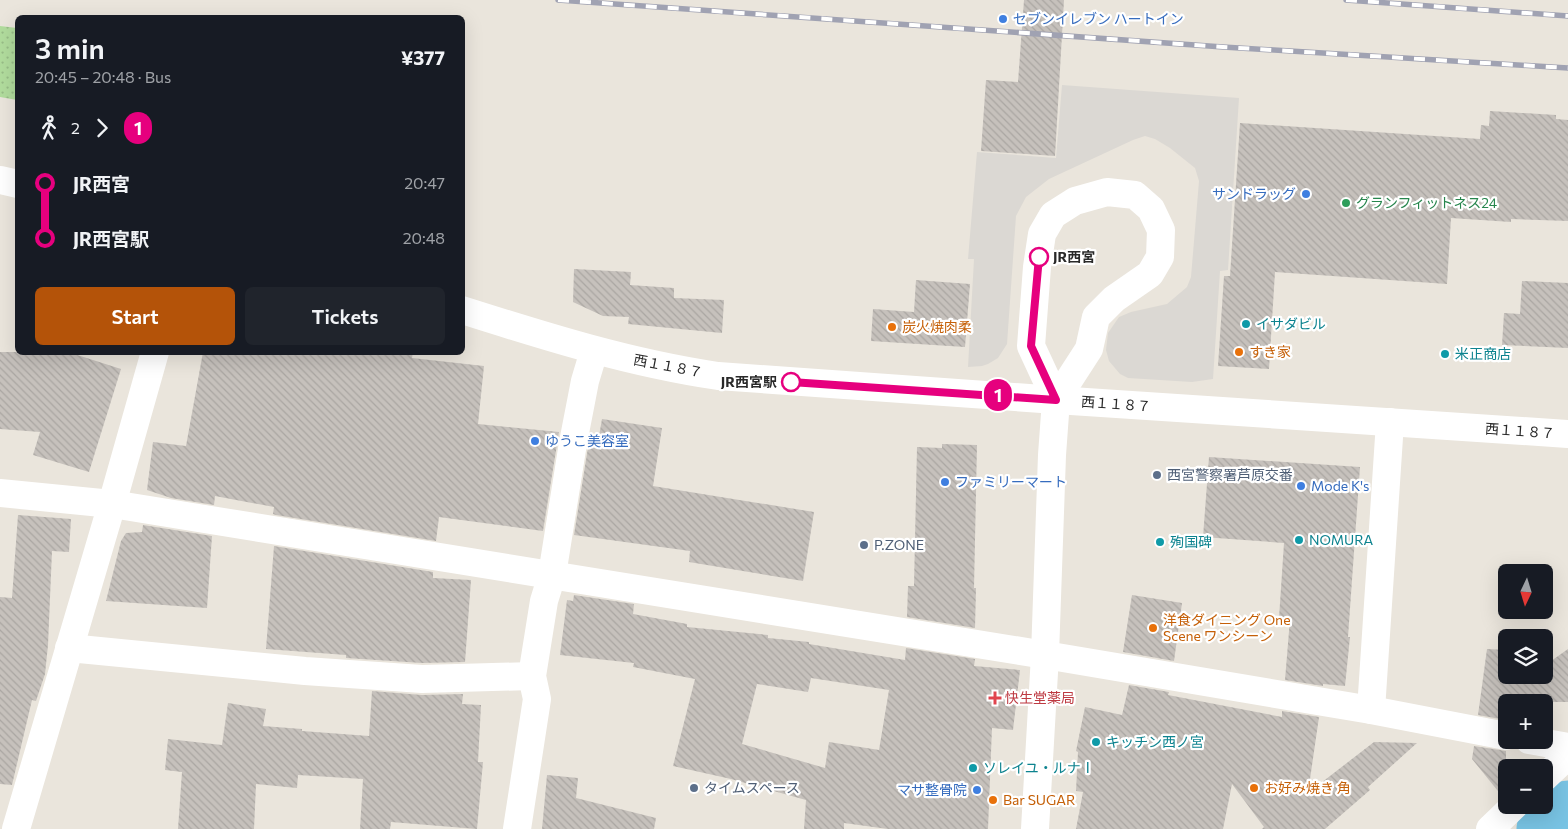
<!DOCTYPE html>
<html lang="en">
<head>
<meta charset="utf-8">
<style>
  :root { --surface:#171b24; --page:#20242c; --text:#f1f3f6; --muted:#9ea1a6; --accent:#b45309 }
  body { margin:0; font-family:Commissioner,"Noto Sans JP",sans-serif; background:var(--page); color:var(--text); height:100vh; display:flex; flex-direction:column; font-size:19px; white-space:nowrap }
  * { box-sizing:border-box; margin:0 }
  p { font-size:16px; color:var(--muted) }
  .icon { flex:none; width:28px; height:28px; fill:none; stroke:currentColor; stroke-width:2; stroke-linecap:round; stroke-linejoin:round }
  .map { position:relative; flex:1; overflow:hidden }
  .panel { position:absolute; left:15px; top:15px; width:450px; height:340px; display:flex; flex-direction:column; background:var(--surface); border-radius:8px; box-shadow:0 5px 20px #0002 }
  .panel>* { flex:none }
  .badge { padding:0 10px; border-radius:16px; font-size:18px; line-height:32px }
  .needle { width:32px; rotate:184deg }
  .controls { position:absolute; left:1498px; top:564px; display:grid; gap:10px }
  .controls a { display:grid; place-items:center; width:55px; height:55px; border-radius:8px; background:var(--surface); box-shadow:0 5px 20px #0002; font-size:25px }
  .map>.badge { position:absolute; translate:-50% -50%; box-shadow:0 0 0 2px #fff }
  .legs { display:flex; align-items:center; gap:8px; height:55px; padding:0 20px; font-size:16px }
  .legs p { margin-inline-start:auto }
  .headline { display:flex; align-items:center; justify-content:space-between; height:85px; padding:0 20px }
  h1 { font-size:28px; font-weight:600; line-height:38px }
  .action { display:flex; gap:10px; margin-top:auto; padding:10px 20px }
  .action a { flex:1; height:58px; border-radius:8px; background:var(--accent); color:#fff; font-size:20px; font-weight:600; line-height:58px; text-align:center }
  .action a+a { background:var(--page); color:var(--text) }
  ul { padding:0 20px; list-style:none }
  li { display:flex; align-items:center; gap:18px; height:55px; font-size:19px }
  li i { display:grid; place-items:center; width:8px; height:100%; margin:0 6px; background:currentColor }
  li i::after { content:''; width:12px; height:12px; margin:-6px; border:4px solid; border-radius:50%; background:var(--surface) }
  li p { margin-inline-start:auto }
  li:first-child i { background:linear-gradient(#0000 50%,currentColor 0) }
  li:last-child i { background:linear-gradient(currentColor 50%,#0000 0) }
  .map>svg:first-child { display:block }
  .grass { fill:url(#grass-dots) }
  .plaza { fill:#dbd8d3 }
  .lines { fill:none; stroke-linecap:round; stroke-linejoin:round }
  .river { stroke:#78c3e3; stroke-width:69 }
  .building { fill:url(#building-back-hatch); fill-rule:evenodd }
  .minor { stroke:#fff; stroke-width:28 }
  .rail-casing { stroke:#a0a2b2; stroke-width:5.5 }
  .rail { stroke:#fff; stroke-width:4; stroke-dasharray:11; stroke-linecap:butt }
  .line-1-casing { stroke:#fff; stroke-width:11 }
  .line-1 { stroke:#e6007e; stroke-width:8 }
  .shop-dot { fill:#3f7fe0; stroke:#fff; stroke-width:2 }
  .leisure-dot { fill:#2e9e5b; stroke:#fff; stroke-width:2 }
  .stop-1-dot { fill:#fff; stroke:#e6007e; stroke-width:2.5 }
  .culture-dot { fill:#0f9aa8; stroke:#fff; stroke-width:2 }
  .food-dot { fill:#e8710a; stroke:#fff; stroke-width:2 }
  .service-dot { fill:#5c6f8a; stroke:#fff; stroke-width:2 }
  .health-dot { fill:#e0444e; stroke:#fff; stroke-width:2 }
  .labels { text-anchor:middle; stroke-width:4.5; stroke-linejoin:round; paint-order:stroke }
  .shop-label { font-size:14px; fill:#366cbe; stroke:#fff; text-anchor:start }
  .leisure-label { font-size:14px; fill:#27864d; stroke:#fff; text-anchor:start }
  .stop-label { font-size:14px; font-weight:bold; fill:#292929; stroke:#fff; text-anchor:start }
  .culture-label { font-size:14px; fill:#0d838f; stroke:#fff; text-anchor:start }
  .food-label { font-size:14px; fill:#c56008; stroke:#fff; text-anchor:start }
  .street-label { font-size:14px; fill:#292929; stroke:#fff }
  .service-label { font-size:14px; fill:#4e5e75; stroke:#fff; text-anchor:start }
  .health-label { font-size:14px; fill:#be3a42; stroke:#fff; text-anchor:start }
</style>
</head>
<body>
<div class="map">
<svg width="1568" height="829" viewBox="0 0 1568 829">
  <defs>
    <pattern id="grass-dots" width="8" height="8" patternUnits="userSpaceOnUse" patternTransform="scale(1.25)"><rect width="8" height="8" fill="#b1dc9d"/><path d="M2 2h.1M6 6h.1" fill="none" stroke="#98bd87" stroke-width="1.8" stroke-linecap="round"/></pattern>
    <pattern id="building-back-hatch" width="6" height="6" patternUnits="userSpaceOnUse" patternTransform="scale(1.25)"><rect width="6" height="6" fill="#c6c1bc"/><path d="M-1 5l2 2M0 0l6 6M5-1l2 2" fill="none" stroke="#aaa6a2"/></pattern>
  </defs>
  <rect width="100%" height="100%" fill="#eae5dc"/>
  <polygon class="grass" points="0,26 17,28 17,100 0,97"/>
  <polygon class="plaza" points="1062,85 1239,98 1228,270 1220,271 1213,379 1192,382 1128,378 1120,374 1109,361 1106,350 1108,333 1119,317 1131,312 1167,304 1187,287 1191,277 1199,181 1195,168 1170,148 1155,139 1145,136 1133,140 1049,179 1026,197 1016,216 1007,344 998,358 988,364 982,366 968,367 974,259 968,259 977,152 1056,158"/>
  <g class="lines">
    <polyline class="river" points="1551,829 1568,815"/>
  </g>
  <g class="building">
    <polygon points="1024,0 1064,0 1055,156 981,151 986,80 1018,82"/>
    <polygon points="1490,111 1556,115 1556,119 1568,120 1568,221 1511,219 1511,222 1451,218 1447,284 1275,272 1269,369 1218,366 1224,276 1230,276 1240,123 1480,139 1481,125 1489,126"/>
    <polygon points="574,269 631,272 630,285 674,288 674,298 724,300 722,333 628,324 629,317 603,316 573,302"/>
    <polygon points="916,280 970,284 965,347 871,341 873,309 914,312"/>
    <polygon points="1522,281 1568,283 1568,348 1502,345 1504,313 1520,314"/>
    <polygon points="0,352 68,352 121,369 89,472 33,455 40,432 0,429"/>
    <polygon points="203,352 413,352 412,358 484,366 478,424 559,432 543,531 439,517 436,541 276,515 273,514 274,507 215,496 214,505 171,498 147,490 153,442 186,446"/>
    <polygon points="602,419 662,428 653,486 814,512 803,581 689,562 690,551 574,535 590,435 599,436"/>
    <polygon points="942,444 977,445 974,588 976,588 975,628 907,617 908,586 914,586 917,447 942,448"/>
    <polygon points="1209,457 1360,467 1348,637 1350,637 1345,686 1323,684 1323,686 1285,680 1290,619 1279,618 1284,543 1203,537"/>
    <polygon points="18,515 71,519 69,552 52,551 48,645 45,674 36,701 32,700 12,785 0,784 0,597 12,598"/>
    <polygon points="143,525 212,536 207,608 106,601 121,541 126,533 142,532"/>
    <polygon points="274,546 433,572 433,578 471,580 465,662 422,663 346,658 346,655 266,649"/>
    <path d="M574 595 634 604 633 614 687 624V627L768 635V638L809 642V644L905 660 906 648 975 659 974 666 1020 670 1013 730 992 728 988 829H888L844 823V829H804L806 800 731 779 673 766 695 679 633 667 634 663 560 655 567 600 573 601ZM811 678 889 690 879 750 829 742 825 768 742 744 757 684 808 692Z"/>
    <polygon points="1132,595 1182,603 1174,661 1123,652"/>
    <polygon points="1487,649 1506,650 1506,675 1544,675 1544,666 1568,649 1568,702 1506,702 1506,720 1478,715"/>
    <polygon points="1129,685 1169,692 1168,695 1282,717 1282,711 1319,717 1308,793 1374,742 1417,743 1368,787 1370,790 1325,829 1262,829 1264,827 1232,784 1223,829 1076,829 1083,792 1076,791 1078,752 1076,751 1085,707 1122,715"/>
    <polygon points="372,691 422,695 463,694 462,704 481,705 478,762 483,762 477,829 391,822 390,829 360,829 363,779 298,775 297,788 256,784 254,829 178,829 182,772 165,770 168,739 222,745 228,703 266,709 263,726 302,729 302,731 369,736"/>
    <polygon points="1474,746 1506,751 1506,793 1502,796 1472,759"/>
    <polygon points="547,775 578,778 576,798 656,818 654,829 542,829"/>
  </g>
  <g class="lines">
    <g class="minor">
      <polyline points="0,180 18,184"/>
      <polygon points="1107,192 1135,195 1151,209 1161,230 1160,257 1150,274 1114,299 1096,317 1089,349 1056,400 1031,346 1037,267 1042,234 1053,215 1075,201"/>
      <path d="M462 310C547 337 630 363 718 376L1056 400 1568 434"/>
      <polyline points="0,493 112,504 1045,655 1371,710 1506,736"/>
      <polyline points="69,648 305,671 422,679 532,676"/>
      <polyline points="1371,710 1390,422"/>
      <polyline points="1529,740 1568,747"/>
      <polyline points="1544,778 1568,755"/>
      <polyline points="16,829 112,504 155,352"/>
      <polyline points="517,829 537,699 532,676 544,601 552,575 573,443 585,381 594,351"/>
      <polyline points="1035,829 1045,655 1052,455 1056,400"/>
      <polyline points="1490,829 1515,805"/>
    </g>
    <g class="rail-casing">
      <g id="rail">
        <polyline points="558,0 1223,47 1568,68"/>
        <polyline points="1346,0 1568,16"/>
      </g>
    </g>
    <use href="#rail" class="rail"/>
  </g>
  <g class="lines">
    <g class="line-1-casing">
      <polyline id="line-1" points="791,382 1056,400 1031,346 1039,257"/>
    </g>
    <use href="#line-1" class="line-1"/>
  </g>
  <g class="shop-dot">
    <circle cx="1003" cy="19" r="5"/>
    <circle cx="1306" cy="194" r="5"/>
    <circle cx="535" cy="441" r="5"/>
    <circle cx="945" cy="482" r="5"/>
    <circle cx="1301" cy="486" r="5"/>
    <circle cx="977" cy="790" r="5"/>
  </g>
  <circle class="leisure-dot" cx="1346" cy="203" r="5"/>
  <g class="stop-1-dot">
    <circle cx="1039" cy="257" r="9"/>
    <circle cx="791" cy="382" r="9"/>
  </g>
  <g class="culture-dot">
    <circle cx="1246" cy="324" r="5"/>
    <circle cx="1445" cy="354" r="5"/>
    <circle cx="1299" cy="540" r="5"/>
    <circle cx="1160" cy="542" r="5"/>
    <circle cx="1096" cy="742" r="5"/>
    <circle cx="973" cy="768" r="5"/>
  </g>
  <g class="food-dot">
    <circle cx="892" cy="327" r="5"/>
    <circle cx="1239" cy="352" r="5"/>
    <circle cx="1153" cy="628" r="5"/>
    <circle cx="1254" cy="788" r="5"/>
    <circle cx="993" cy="800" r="5"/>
  </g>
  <g class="service-dot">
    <circle cx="1157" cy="475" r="5"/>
    <circle cx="864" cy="545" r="5"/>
    <circle cx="694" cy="788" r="5"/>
  </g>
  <path class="health-dot" d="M992.5 690.5h5v5h5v5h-5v5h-5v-5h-5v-5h5z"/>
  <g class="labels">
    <g class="shop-label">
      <text x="1013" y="24">セブンイレブン ハートイン</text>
      <text x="1296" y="199" text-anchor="end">サンドラッグ</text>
      <text x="545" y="446">ゆうこ美容室</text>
      <text x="955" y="487">ファミリーマート</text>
      <text x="1311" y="491">Mode K's</text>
      <text x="967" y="795" text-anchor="end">マサ整骨院</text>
    </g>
    <g class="leisure-label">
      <text x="1356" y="208">グランフィットネス24</text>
    </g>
    <g class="stop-label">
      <text x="1053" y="262">JR西宮</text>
      <text x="777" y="387" text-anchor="end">JR西宮駅</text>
    </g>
    <g class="culture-label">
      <text x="1256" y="329">イサダビル</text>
      <text x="1455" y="359">米正商店</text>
      <text x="1309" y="545">NOMURA</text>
      <text x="1170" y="547">殉国碑</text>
      <text x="1106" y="747">キッチン西ノ宮</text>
      <text x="983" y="773">ソレイユ・ルナⅠ</text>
    </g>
    <g class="food-label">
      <text x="902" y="332">炭火焼肉柔</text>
      <text x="1249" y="357">すき家</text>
      <text x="1163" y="625">洋食ダイニング One<tspan x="1163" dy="16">Scene ワンシーン</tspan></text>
      <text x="1264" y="793">お好み焼き 角</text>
      <text x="1003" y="805">Bar SUGAR</text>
    </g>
    <g class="street-label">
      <text transform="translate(668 366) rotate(11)" y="5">西１１８７</text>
      <text transform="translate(1116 404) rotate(4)" y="5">西１１８７</text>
      <text transform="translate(1520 431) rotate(4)" y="5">西１１８７</text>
    </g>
    <g class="service-label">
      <text x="1167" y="480">西宮警察署芦原交番</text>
      <text x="874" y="550">P.ZONE</text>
      <text x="704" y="793">タイムスペース</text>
    </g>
    <g class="health-label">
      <text x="1005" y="703">快生堂薬局</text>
    </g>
  </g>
</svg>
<div class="controls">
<a><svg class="needle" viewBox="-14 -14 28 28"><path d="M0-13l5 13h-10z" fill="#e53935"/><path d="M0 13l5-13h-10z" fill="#9ea1a6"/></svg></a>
<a><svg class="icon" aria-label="layers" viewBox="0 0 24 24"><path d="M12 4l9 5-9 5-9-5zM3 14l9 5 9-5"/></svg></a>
<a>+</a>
<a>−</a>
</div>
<b class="badge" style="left:998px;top:395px;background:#e6007e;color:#fff">1</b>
<section class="panel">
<div class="headline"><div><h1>3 min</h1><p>20:45 – 20:48 · Bus</p></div><b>¥377</b></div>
<div class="legs"><svg class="icon" aria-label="walk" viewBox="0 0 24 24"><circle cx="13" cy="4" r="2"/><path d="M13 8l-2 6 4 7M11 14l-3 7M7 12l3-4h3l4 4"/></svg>2<svg class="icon" aria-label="forward" viewBox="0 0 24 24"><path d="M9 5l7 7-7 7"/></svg><b class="badge" style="background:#e6007e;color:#fff">1</b></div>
<ul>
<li><i style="color:#e6007e"></i><b>JR西宮</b><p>20:47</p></li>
<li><i style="color:#e6007e"></i><b>JR西宮駅</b><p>20:48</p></li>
</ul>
<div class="action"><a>Start</a><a>Tickets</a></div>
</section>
</div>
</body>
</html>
